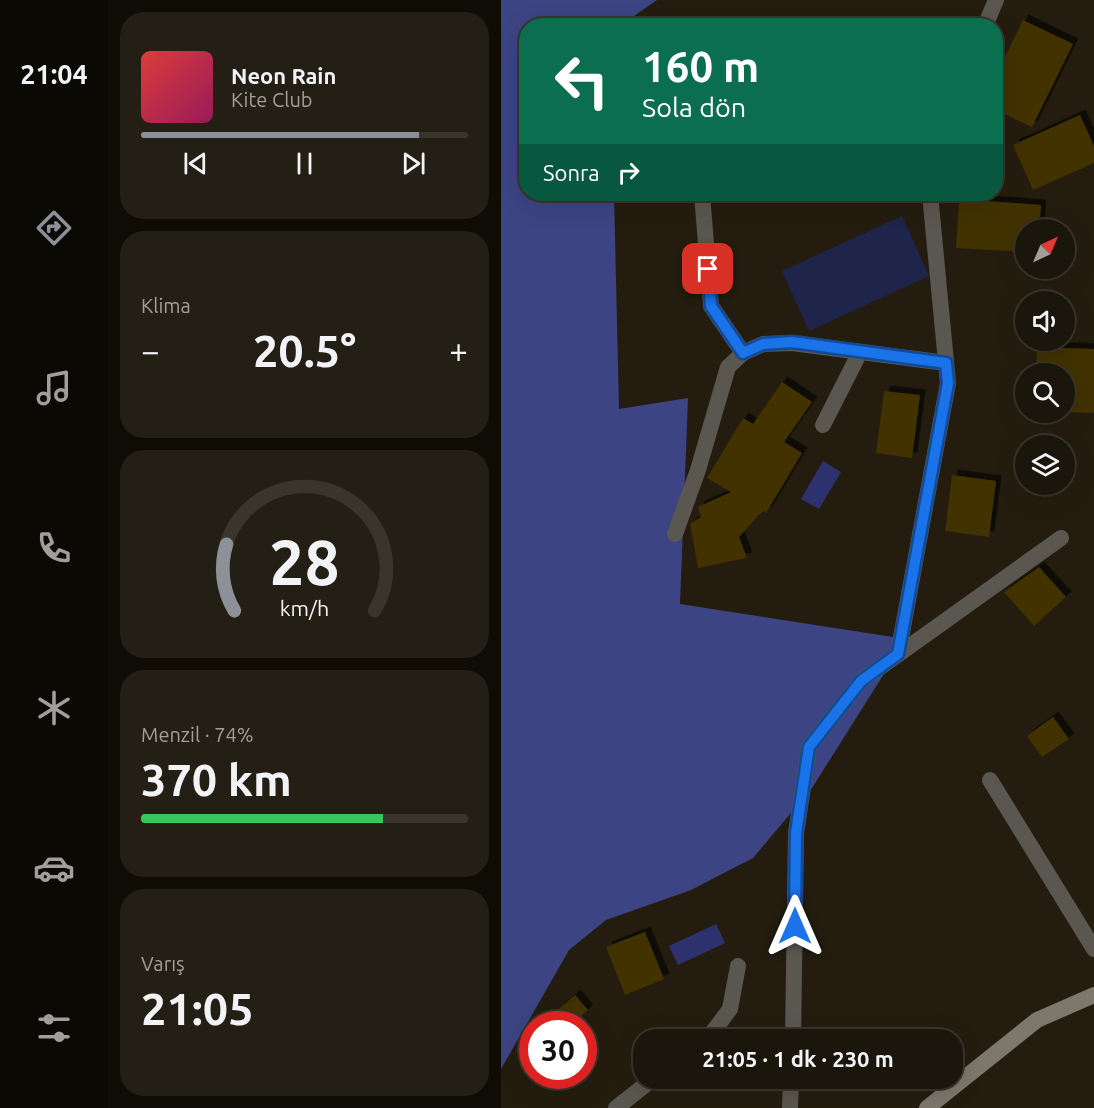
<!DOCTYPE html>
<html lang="tr">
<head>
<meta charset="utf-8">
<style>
  body { margin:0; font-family:Ubuntu,sans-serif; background:#241f14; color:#f1f3f6; height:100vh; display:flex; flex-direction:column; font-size:22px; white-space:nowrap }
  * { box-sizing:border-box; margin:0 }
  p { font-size:20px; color:#a09f9d }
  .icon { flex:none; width:33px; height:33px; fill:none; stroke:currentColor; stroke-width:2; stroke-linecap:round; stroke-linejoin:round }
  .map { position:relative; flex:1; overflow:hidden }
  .side { display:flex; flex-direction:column; gap:12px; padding:12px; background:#0f0c06; width:393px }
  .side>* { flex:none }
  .hud { position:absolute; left:18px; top:18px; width:484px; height:183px; border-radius:24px; box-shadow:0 6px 24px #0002,0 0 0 2px #39352c; background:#0b6e4f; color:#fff; overflow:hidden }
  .needle { width:39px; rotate:44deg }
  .controls { position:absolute; left:514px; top:219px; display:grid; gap:12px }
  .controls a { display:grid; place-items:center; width:60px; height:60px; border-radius:50%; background:#1b160b; box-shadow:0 6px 24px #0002,0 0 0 2px #39352c; font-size:30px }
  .speed { position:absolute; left:18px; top:1011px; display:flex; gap:12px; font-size:30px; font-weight:700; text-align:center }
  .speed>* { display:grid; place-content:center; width:78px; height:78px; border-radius:50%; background:#1b160b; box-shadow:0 6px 24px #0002,0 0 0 2px #39352c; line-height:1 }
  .speed .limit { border:9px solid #d22; background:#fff; color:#111 }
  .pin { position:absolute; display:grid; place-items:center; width:51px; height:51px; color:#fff; margin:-26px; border-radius:12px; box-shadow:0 3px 9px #0006 }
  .me { position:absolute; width:66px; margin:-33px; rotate:0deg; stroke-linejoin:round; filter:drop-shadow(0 0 4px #0008) }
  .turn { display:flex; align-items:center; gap:21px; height:126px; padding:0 24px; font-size:27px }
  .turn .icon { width:78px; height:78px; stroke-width:2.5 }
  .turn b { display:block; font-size:42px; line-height:51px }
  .then { display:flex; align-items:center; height:57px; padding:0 24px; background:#0003; gap:12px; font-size:22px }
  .big { font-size:45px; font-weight:700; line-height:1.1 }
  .side .tile { flex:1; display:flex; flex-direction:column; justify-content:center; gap:9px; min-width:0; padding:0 21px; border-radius:24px; background:#241f14 }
  .side .dial { align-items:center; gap:0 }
  .dial svg { height:156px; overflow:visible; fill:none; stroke:#39352c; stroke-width:7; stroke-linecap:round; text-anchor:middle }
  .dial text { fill:#f1f3f6; stroke:none }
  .song { display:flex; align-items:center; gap:18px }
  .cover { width:72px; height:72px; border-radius:9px; background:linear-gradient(135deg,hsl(0 70% 55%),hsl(330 70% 35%)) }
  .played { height:6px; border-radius:3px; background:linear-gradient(90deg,#8c9099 85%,#39352c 85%) }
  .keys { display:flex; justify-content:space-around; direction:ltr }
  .heat { display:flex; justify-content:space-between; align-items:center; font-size:33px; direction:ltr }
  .charge { height:9px; border-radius:4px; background:linear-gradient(90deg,#34c759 74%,#39352c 0) }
  .trip { position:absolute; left:132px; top:1029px; width:330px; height:60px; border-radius:24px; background:#1b160b; box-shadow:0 6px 24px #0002,0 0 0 2px #39352c; font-weight:700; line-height:60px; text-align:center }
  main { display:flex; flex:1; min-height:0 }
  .tab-bar { display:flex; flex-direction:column; width:108px; justify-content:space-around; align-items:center; background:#0b0904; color:#a09f9d }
  .tab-bar .icon { width:42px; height:42px }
  .tab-bar .active { color:#8c9099 }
  .tab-bar b { font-size:27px; color:#f1f3f6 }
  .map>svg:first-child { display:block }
  .green { fill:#1f244b }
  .forest { fill:#3d4483 }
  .water { fill:#2d326f }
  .building { fill:#423005; filter:url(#shadow) }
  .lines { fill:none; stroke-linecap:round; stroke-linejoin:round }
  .minor { stroke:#5a5750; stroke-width:16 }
  .secondary { stroke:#7d776c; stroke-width:16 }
  .route-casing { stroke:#114b97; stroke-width:15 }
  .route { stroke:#1a73e8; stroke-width:10 }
</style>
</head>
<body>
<main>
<nav class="tab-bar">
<b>21:04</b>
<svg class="icon active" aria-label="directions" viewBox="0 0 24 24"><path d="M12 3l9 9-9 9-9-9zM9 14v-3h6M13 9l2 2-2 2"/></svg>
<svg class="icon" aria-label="music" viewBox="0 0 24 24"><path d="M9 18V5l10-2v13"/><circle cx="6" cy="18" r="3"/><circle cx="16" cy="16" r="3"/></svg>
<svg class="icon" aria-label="phone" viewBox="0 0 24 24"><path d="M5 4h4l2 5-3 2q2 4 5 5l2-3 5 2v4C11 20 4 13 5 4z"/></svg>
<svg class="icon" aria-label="climate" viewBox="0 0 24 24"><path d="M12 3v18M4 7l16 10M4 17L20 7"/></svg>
<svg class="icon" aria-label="car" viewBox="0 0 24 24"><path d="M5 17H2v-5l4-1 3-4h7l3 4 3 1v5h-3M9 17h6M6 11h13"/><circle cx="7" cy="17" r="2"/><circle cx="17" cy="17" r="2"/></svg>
<svg class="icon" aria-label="filters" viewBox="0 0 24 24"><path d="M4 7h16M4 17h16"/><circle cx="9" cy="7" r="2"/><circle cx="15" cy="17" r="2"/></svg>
</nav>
<section class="side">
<div class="tile">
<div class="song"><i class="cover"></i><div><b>Neon Rain</b><p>Kite Club</p></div></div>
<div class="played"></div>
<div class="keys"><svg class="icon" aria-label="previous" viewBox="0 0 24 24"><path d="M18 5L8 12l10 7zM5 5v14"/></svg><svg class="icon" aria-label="pause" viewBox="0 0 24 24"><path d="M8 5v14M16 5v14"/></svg><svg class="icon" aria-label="next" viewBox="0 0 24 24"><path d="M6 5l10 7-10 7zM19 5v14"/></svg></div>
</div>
<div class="tile"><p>Klima</p>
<div class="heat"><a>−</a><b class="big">20.5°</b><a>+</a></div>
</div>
<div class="tile dial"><svg viewBox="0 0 100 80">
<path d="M14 69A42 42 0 1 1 86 69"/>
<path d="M14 69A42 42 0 0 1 10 35" stroke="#8c9099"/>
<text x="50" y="56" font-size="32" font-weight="700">28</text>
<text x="50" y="72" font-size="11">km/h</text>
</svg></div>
<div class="tile"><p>Menzil · 74%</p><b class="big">370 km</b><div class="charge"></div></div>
<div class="tile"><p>Varış</p><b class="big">21:05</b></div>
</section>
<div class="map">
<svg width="593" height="1108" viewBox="0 0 593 1108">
  <defs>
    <filter id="shadow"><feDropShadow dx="5.5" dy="-5.5" stdDeviation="0" flood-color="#0009"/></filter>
  </defs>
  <rect width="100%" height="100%" fill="#241d0f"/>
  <path class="green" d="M401 216 428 276 308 331 281 271Z"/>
  <path class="forest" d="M0 0H156L120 25 26 26V194H113L118 409 187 398 179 604 405 639 311 788 252 858 190 890 105 920 68 950 0 1069Z"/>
  <g class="water">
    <path d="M322 461 340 472 318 509 300 499Z"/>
    <path d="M215 924 224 943 177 965 168 946Z"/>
  </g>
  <g class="building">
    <path d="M522 20 572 44 531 127 495 110V75Z"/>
    <path d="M579 115 593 146V163L532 190 512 145Z"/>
    <path d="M458 199 540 205 538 230H525V252L455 248Z"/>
    <path d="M536 347 593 349V413L564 412V374H535Z"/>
    <path d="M281 382 311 402 283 442 301 453 265 513 262 511 238 537 246 558 197 568 189 524 200 517 197 507 230 492 206 478 242 418 252 424Z"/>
    <path d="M383 391 419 395 411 458 375 453Z"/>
    <path d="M451 475 495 481 488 537 444 531Z"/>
    <path d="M538 567 565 597 533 626 503 592Z"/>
    <path d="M552 717 568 739 541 757 526 736Z"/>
    <path d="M144 932 163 979 124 995 105 947Z"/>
    <path d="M74 995 87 1010 71 1024 58 1009Z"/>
  </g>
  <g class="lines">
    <g class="minor">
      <path d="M484 26 495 0"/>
      <path d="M201 194 210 306 242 353"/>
      <path d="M322 425 359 352"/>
      <path d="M174 534 197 470 227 367 242 353 262 344 291 343 445 363"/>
      <path d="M397 654 447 383 429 194"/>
      <path d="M489 780 593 949"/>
      <path d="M202 1040 211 1033 229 1009 237 966"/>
      <path d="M292 1040 295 833 308 747 360 681 560 538"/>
      <path d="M115 1108 153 1078"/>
      <path d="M289 1108 290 1078"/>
    </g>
    <path class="secondary" d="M426 1108 536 1020 593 995"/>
  </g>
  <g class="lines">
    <g class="route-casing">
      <path id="route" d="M207 269 210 306 242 353 262 344 291 342 445 363 447 383 397 654 360 681 308 747 295 833 294 926"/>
    </g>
    <use href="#route" class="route"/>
  </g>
</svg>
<div class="controls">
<a><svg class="needle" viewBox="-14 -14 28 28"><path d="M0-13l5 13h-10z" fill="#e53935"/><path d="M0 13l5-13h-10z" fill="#a09f9d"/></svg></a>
<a><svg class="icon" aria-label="sound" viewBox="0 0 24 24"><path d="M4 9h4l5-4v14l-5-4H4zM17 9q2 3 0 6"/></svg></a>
<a><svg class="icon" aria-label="search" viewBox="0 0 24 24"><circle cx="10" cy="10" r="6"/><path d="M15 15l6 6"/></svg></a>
<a><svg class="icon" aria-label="layers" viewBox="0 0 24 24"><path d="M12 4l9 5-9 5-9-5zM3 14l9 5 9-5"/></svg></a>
</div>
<div class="speed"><div class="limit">30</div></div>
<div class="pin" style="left:207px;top:269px;background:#d93025"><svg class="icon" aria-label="arrive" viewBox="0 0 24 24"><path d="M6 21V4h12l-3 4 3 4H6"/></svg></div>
<svg class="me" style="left:294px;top:926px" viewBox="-20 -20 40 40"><path d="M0-17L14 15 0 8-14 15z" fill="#1a73e8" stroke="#fff" stroke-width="4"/></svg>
<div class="trip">21:05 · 1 dk · 230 m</div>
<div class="hud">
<div class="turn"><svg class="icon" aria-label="left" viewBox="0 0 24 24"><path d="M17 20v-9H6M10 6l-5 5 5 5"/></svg><div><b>160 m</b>Sola dön</div></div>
<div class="then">Sonra<svg class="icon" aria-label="right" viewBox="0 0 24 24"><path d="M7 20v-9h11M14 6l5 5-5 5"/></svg></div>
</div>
</div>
</main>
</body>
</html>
